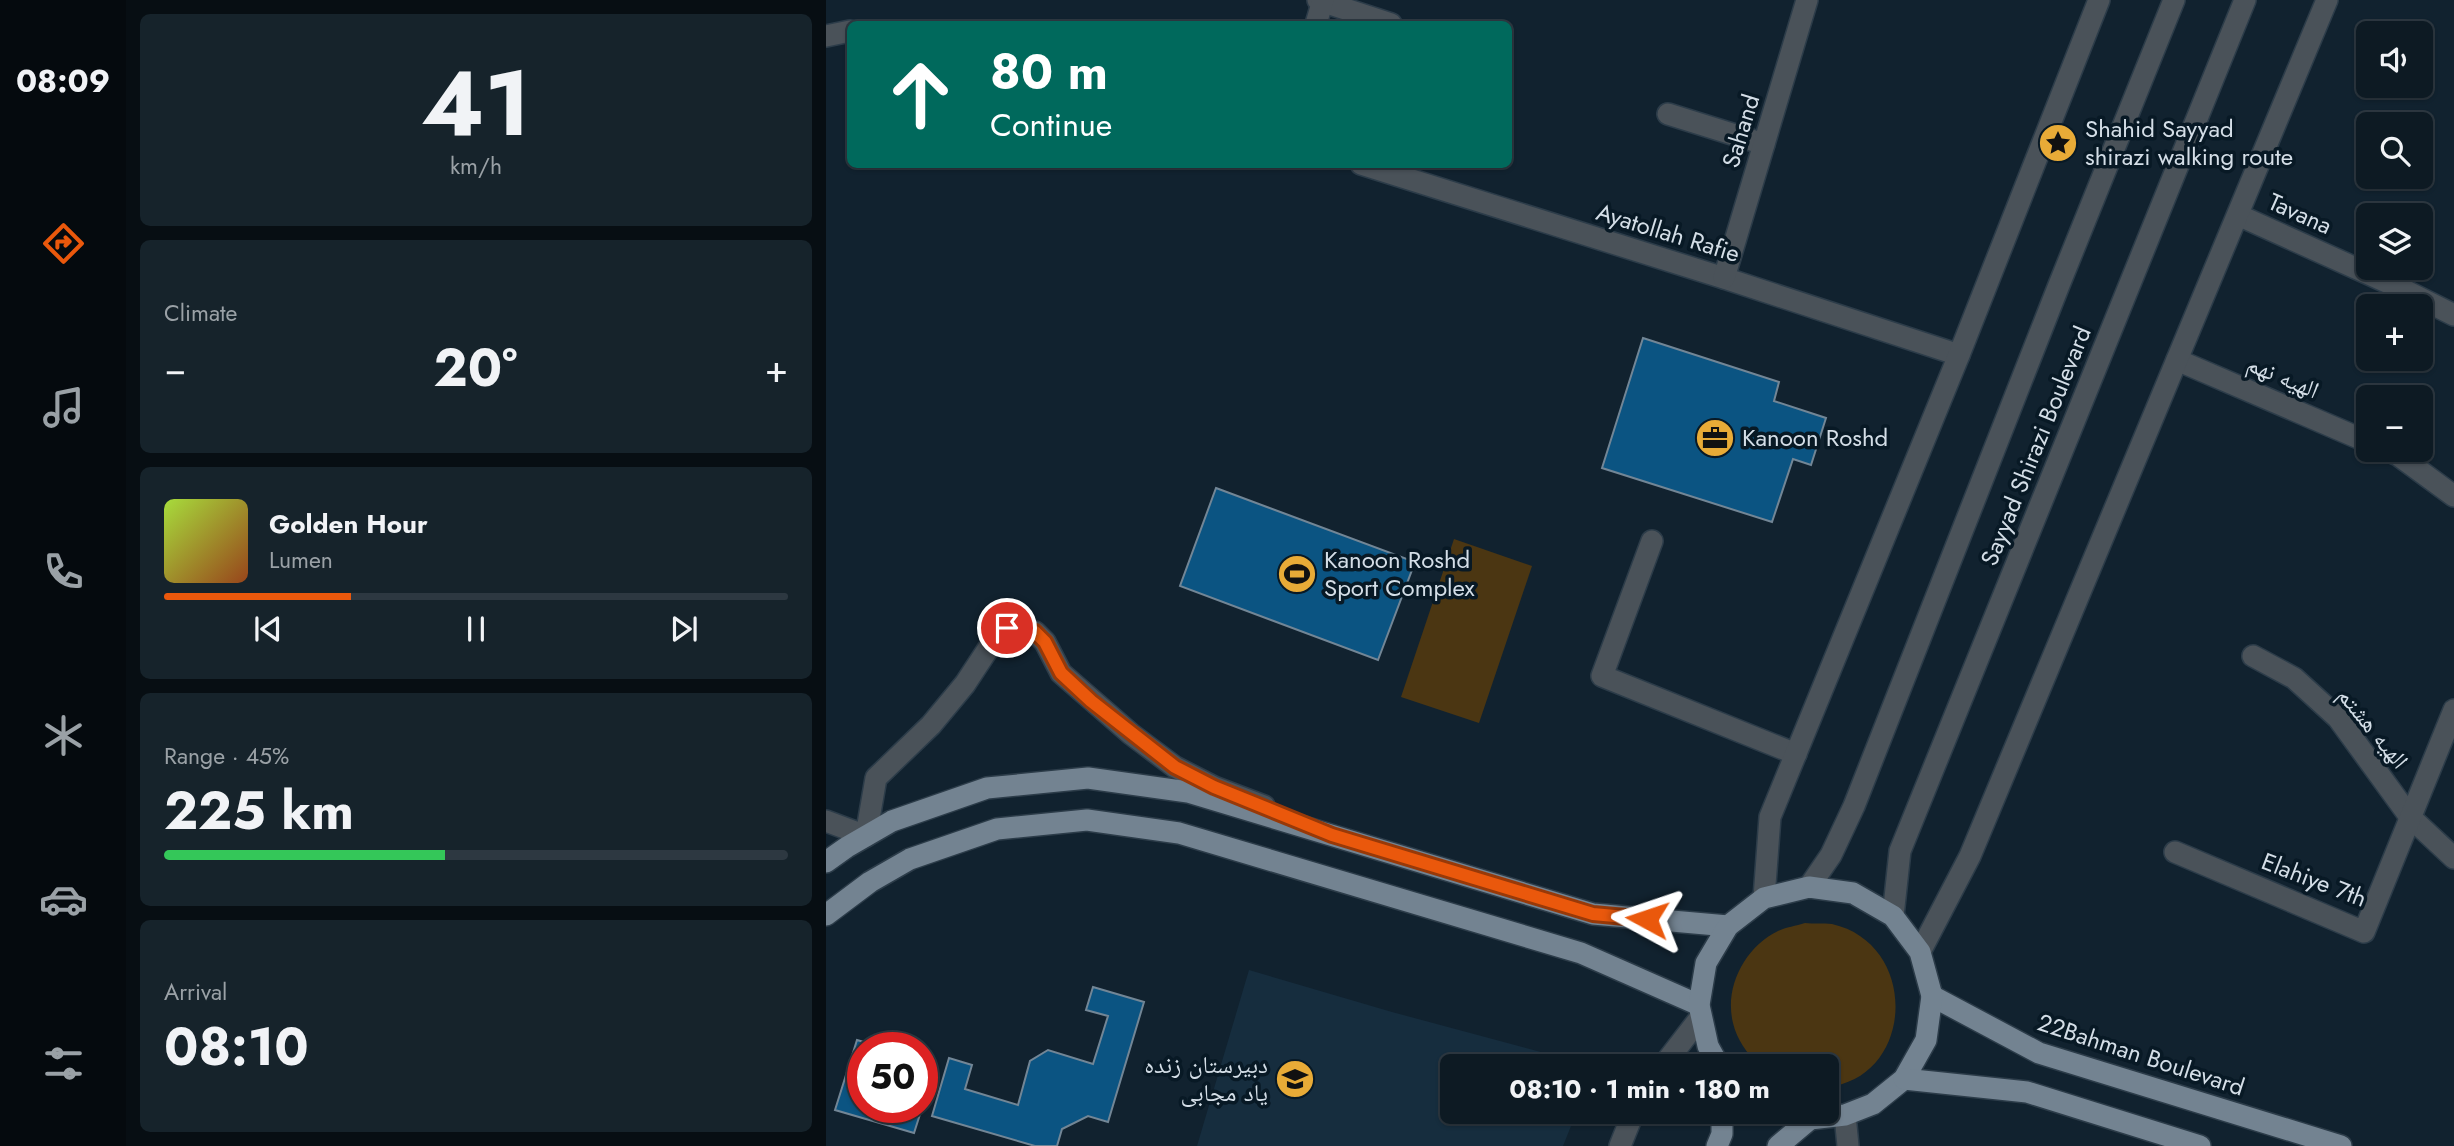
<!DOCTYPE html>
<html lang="en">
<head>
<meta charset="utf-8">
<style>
  body { margin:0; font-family:Jost,"Noto Naskh Arabic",sans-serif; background:#16232b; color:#f1f3f6; height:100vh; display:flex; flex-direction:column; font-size:26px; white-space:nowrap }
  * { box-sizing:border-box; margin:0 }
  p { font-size:23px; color:#9aa1a6 }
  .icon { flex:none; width:38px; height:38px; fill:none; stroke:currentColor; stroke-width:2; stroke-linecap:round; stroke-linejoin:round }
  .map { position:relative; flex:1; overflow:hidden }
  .drawer { display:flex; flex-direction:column; gap:14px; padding:14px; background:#070e13; width:700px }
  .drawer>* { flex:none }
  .hud { position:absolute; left:21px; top:21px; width:665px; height:147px; border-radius:10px; box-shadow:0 2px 5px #0004,0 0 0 2px #2d3841; background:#00695c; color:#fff; overflow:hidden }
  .tools { position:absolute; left:1530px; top:21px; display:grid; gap:14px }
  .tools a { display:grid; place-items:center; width:77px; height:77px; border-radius:10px; background:#0d1a23; box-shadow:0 2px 5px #0004,0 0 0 2px #2d3841; font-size:35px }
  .speed { position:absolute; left:21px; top:1032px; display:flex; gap:14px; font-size:35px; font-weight:700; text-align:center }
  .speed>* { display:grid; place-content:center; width:91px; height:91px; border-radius:50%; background:#0d1a23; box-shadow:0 2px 5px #0004,0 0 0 2px #2d3841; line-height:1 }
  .speed .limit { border:10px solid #d22; background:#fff; color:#111 }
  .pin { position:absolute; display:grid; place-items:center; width:60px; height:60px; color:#fff; margin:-30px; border:4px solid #fff; border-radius:50%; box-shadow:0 2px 7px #0007 }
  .me { position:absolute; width:77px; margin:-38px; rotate:275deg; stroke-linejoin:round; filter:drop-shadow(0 0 5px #0008) }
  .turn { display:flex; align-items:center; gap:24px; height:147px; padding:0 28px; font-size:32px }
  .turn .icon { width:91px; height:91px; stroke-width:2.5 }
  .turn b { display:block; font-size:49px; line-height:60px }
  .big { font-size:52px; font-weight:700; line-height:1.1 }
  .drawer .tile { flex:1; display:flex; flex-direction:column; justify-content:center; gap:10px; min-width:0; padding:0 24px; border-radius:10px; background:#16232b }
  .drawer .dial { align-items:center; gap:0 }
  .dial b { font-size:91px; line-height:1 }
  .song { display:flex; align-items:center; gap:21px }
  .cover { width:84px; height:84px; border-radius:10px; background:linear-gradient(135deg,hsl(80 70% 55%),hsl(20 70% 35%)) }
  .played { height:7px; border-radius:4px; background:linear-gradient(90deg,#ea580c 30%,#2d3841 30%) }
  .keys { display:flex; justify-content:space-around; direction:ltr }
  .heat { display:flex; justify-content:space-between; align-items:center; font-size:38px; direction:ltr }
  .charge { height:10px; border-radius:5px; background:linear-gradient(90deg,#34c759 45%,#2d3841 0) }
  .trip { position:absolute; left:614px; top:1054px; width:399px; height:70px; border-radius:10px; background:#0d1a23; box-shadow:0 2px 5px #0004,0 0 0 2px #2d3841; font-weight:700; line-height:70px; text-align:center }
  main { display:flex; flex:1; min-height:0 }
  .tabs { display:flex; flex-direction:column; width:126px; justify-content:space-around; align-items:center; background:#050a0e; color:#9aa1a6 }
  .tabs .icon { width:49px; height:49px }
  .tabs .active { color:#ea580c }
  .tabs b { font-size:32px; color:#f1f3f6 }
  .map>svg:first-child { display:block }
  .built { fill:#162d3e }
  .green { fill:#4b3612 }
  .building { fill:#0b5482; stroke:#728696; stroke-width:2 }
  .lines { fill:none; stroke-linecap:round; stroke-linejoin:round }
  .minor-casing { stroke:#2c3c49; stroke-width:24 }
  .major-casing { stroke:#2c3c49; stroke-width:24 }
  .minor { stroke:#4a5259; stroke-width:21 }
  .major { stroke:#738391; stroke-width:21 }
  .route-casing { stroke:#983908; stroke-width:18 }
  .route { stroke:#ea580c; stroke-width:12 }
  .labels { text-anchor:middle; stroke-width:7; stroke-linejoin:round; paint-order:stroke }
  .poi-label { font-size:24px; fill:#d4dee7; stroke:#081925; text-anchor:start }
  .street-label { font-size:24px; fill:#d4dee7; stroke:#081925 }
</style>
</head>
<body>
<main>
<nav class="tabs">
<b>08:09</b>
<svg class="icon active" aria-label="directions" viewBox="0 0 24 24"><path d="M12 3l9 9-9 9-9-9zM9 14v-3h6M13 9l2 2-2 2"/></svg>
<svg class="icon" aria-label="music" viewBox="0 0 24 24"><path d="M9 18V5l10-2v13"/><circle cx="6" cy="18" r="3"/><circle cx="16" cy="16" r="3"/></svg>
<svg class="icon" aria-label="phone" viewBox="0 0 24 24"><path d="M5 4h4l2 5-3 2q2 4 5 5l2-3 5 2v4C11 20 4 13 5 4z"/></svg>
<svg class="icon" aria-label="climate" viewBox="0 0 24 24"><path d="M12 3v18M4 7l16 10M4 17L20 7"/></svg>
<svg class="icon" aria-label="car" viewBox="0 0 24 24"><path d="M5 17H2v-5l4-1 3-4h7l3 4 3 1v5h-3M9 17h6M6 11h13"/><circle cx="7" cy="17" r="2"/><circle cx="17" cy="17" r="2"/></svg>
<svg class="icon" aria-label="filters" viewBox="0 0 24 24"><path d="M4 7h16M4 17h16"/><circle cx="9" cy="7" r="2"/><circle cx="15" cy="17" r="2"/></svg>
</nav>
<section class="drawer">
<div class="tile dial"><b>41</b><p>km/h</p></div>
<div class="tile"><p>Climate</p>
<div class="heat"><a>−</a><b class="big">20°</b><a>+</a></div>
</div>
<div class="tile">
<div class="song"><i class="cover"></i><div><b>Golden Hour</b><p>Lumen</p></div></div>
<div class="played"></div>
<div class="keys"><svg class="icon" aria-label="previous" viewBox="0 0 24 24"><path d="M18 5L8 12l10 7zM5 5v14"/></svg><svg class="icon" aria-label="pause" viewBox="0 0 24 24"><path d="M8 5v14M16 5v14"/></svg><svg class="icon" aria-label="next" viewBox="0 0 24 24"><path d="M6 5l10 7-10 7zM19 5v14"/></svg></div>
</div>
<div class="tile"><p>Range · 45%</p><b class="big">225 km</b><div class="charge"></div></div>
<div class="tile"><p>Arrival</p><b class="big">08:10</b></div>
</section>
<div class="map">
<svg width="1628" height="1146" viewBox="0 0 1628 1146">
  <rect width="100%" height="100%" fill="#11222f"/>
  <path class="built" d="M423 970 566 1012 767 1066H626V1111H751L737 1146H371Z"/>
  <g class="green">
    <path d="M628 539 706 566 653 723 575 697Z"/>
    <path d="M979 923C987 924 998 923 1006 924 1094 944 1089 1078 1001 1087V1066H932C921 1052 911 1040 907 1023 898 987 919 947 952 931 960 927 970 926 979 923Z"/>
  </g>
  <g class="building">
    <path d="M817 338 953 382 948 401 1000 418 985 465 967 459 946 522 776 468Z"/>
    <path d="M390 488 589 562 552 660 354 586Z"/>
    <path d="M267 987 318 1002 282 1122 262 1116 236 1129 231 1146H209L106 1116 123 1058 146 1065 139 1089 192 1105 204 1061 222 1050 267 1064 282 1016 260 1010Z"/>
    <path d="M31 1040 59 1048H37V1108H96L88 1133 9 1110Z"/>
    <path d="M96 1059 109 1063 96 1106Z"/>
  </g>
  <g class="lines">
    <g class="minor-casing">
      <g id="minor">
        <path d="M492 0 565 24"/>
        <path d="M490 24 497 0"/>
        <path d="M0 36 24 31"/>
        <path d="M842 114 938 144"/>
        <path d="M535 164 898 278 1133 355"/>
        <path d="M1412 215 1576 289 1628 315"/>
        <path d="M898 278 981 0"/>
        <path d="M1351 360 1542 442"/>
        <path d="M1561 450 1572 455 1628 496"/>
        <path d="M826 541 776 676 970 754"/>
        <path d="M1427 656 1468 678 1512 718 1584 817 1628 858"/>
        <path d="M0 821 40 836 50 778 105 725 139 684 162 649 181 628 209 632 219 642 235 673 305 734 349 767 388 787 438 806"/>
        <path d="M1349 852 1538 932 1628 710"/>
        <path d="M983 887 1005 855 1028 806 1233 285 1348 0"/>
        <path d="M938 898 944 817 1133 355 1273 0"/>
        <path d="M1067 916 1074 851 1419 0"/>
        <path d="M1094 952 1144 856 1501 0"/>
        <path d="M837 1066 874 1018"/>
        <path d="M1019 1115 1022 1146"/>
        <path d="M794 1146 808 1111"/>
      </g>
    </g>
    <g class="major-casing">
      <g id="major">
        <path d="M0 862 21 847 66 821 161 788 262 778 362 792 767 914 902 926"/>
        <path d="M0 915 44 882 84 859 171 829 261 820 353 833 755 953 873 1005"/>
        <path d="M1106 996 1213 1053 1515 1146"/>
        <path d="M893 1066 882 1046 873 1005 880 963 902 926 938 898 983 887 1027 893 1067 916 1094 952 1106 996 1100 1040 1078 1079 1047 1104 1019 1115 984 1119 949 1111"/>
        <path d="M1078 1079 1201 1092 1374 1146"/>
        <path d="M891 1146 896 1134V1111"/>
        <path d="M952 1146 984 1119"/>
      </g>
    </g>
    <use href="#minor" class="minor"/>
    <use href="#major" class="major"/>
  </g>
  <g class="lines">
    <g class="route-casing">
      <path id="route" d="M181 628 209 632 219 642 235 673 265 701 349 767 388 787 506 835 767 914 821 919"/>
    </g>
    <use href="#route" class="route"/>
  </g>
  <defs>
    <g id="sight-disc" transform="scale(2.0125)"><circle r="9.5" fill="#e8ab37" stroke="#081925"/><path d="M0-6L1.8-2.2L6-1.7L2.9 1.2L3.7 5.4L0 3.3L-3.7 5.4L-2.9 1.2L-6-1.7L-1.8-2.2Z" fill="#111"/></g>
    <g id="office-disc" transform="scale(2.0125)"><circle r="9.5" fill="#e8ab37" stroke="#081925"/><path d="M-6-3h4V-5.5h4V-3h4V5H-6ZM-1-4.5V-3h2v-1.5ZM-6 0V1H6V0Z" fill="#111"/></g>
    <g id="stadium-disc" transform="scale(2.0125)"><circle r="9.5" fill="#e8ab37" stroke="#081925"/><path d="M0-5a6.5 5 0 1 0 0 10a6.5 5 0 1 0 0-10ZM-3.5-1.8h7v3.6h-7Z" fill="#111"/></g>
    <g id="school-disc" transform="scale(2.0125)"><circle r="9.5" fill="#e8ab37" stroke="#081925"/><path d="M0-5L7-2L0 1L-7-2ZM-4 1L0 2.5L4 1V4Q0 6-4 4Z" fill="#111"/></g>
  </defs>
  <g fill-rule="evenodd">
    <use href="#sight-disc" x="1232" y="143"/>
    <use href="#office-disc" x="889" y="438"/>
    <use href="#stadium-disc" x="471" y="574"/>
    <use href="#school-disc" x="469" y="1079"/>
  </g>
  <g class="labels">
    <g class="poi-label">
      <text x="1259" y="137">Shahid Sayyad<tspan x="1259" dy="28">shirazi walking route</tspan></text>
      <text x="916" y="446">Kanoon Roshd</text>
      <text x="498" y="568">Kanoon Roshd<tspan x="498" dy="28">Sport Complex</tspan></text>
      <text x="442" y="1073" text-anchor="end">دبیرستان زنده<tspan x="442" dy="28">یاد مجابی</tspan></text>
    </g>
    <g class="street-label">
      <text transform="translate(915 131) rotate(-73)" y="8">Sahand</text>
      <text transform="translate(1474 214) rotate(24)" y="8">Tavana</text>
      <text transform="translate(842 233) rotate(17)" y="8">Ayatollah Rafie</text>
      <text transform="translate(1457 377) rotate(23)" y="8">الهیه نهم</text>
      <text transform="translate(1210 446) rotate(-68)" y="8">Sayyad Shirazi Boulevard</text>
      <text transform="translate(1547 728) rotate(51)" y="8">الهیه هشتم</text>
      <text transform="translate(1488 880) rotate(21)" y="8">Elahiye 7th</text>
      <text transform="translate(1315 1055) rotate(18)" y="8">22Bahman Boulevard</text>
    </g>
  </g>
</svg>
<div class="tools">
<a><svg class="icon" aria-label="sound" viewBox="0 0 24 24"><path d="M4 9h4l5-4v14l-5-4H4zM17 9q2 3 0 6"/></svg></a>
<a><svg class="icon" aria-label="search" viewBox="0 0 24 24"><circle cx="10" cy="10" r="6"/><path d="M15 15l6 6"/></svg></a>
<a><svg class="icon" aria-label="layers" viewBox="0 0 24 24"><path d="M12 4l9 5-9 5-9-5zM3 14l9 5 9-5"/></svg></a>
<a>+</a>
<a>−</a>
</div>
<div class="speed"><div class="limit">50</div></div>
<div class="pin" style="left:181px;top:628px;background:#d93025"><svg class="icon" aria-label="arrive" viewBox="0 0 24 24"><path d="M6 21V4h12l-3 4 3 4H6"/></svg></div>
<svg class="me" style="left:821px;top:919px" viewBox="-20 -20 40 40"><path d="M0-17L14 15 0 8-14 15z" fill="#ea580c" stroke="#fff" stroke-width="4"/></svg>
<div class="trip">08:10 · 1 min · 180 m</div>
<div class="hud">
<div class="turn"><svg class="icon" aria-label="ahead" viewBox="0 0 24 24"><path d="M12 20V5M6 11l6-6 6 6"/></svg><div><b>80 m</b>Continue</div></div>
</div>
</div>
</main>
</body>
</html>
